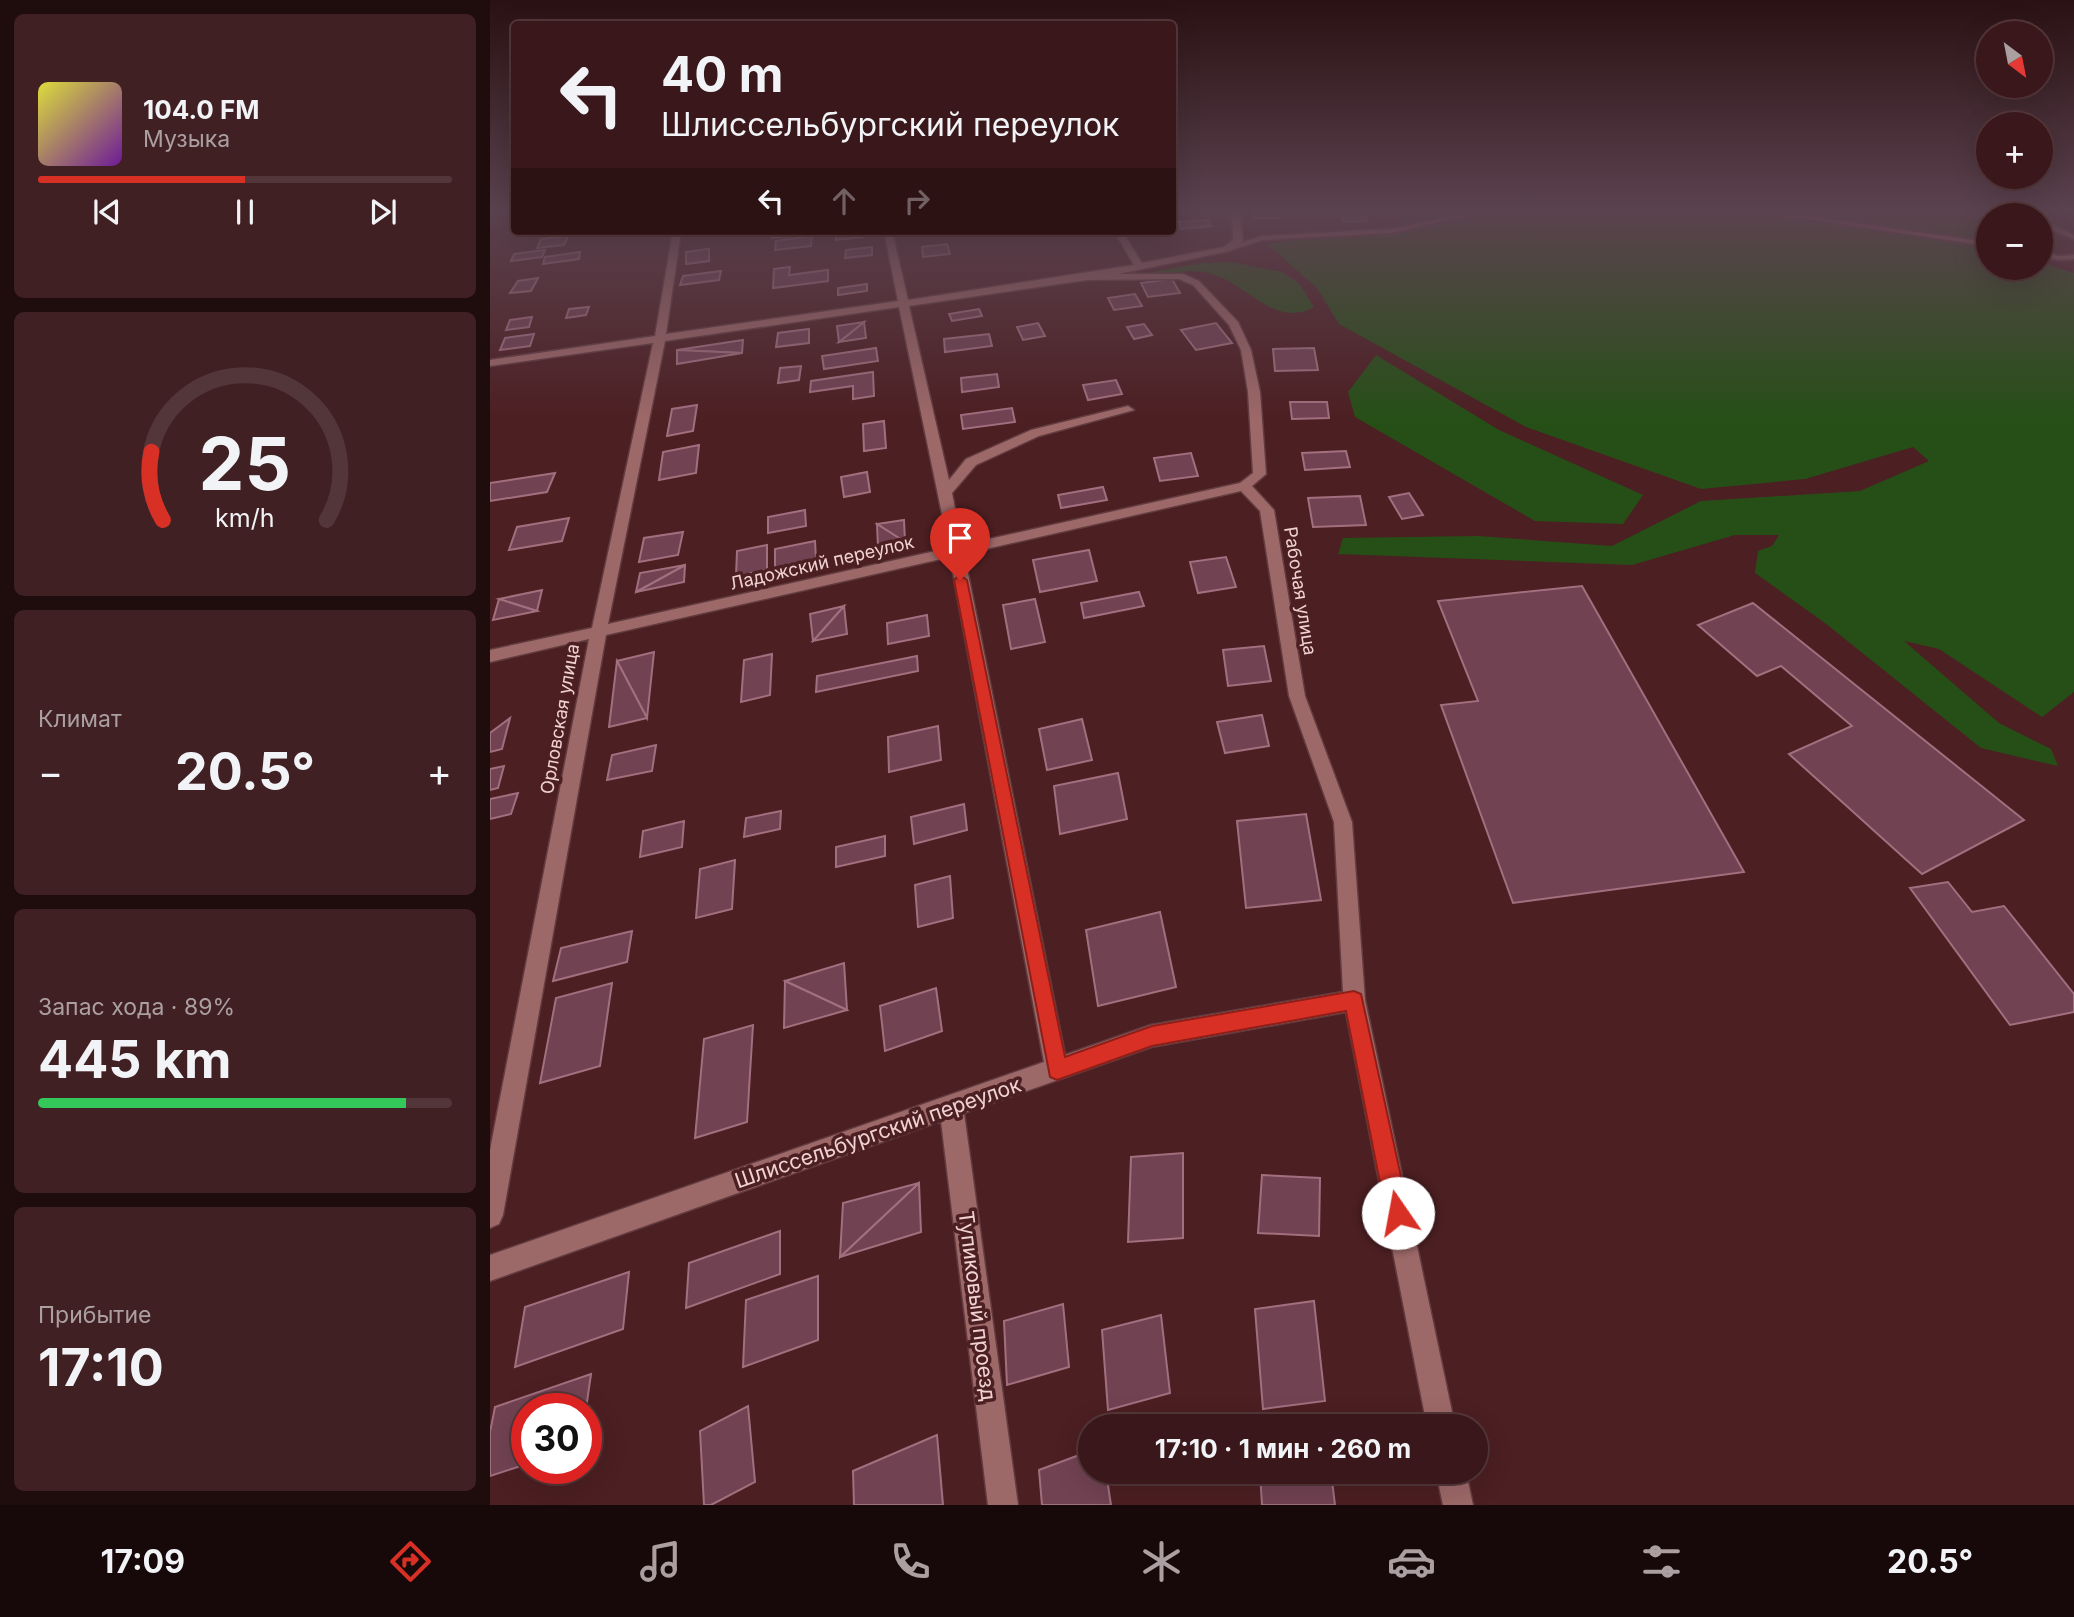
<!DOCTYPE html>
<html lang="ru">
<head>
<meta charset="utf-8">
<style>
  body { margin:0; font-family:Inter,sans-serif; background:#402023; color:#f1f3f6; height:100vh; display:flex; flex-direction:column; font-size:26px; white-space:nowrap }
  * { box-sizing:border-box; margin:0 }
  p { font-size:23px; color:#ab9fa2 }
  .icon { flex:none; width:38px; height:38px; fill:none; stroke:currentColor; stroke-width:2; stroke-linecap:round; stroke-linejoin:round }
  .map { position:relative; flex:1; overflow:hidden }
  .side { display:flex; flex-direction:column; gap:14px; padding:14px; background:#1f0d0e; width:490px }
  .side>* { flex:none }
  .banner { position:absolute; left:21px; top:21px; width:665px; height:214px; border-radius:7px; box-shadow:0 7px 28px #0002,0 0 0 2px #533639; background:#39171a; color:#f1f3f6; overflow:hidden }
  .needle { width:46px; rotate:148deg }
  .controls { position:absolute; left:1486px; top:21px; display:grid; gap:14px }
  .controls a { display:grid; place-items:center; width:77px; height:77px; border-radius:50%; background:#39171a; box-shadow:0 7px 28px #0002,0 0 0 2px #533639; font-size:35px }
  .speed { position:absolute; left:21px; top:1393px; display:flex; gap:14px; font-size:35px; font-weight:700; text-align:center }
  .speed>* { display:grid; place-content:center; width:91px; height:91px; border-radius:50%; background:#39171a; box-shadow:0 7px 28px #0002,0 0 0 2px #533639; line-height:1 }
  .speed .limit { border:10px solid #d22; background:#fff; color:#111 }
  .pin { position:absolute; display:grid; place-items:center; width:60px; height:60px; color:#fff; margin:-72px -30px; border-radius:50% 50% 50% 0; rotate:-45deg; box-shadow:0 0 7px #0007 }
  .pin .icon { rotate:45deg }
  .me { position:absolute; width:77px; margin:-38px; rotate:348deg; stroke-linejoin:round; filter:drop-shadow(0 0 5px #0008) }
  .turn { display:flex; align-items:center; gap:24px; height:147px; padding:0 35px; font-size:32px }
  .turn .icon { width:91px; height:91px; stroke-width:2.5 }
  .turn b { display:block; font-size:49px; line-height:60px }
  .lanes { display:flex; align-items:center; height:66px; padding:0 35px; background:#0003; justify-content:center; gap:35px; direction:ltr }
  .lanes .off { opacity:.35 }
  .big { font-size:52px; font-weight:700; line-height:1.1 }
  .side .tile { flex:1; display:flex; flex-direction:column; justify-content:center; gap:10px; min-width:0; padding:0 24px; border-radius:10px; background:#402023 }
  .side .dial { align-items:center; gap:0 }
  .dial svg { height:182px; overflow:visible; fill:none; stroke:#533639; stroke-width:7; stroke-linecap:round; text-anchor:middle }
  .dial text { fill:#f1f3f6; stroke:none }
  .song { display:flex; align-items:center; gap:21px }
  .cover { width:84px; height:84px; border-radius:10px; background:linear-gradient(135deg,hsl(60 70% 55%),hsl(280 70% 35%)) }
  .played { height:7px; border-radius:4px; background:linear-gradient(90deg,#d93025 50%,#533639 50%) }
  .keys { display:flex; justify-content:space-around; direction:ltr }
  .heat { display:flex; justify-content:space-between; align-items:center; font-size:38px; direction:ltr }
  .charge { height:10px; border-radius:5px; background:linear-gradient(90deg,#34c759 89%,#533639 0) }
  .trip { position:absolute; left:588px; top:1414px; width:410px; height:70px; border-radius:35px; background:#39171a; box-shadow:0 7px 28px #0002,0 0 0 2px #533639; font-weight:700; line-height:70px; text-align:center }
  .dock { display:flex; height:112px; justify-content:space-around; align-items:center; background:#17090a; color:#ab9fa2 }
  .dock .icon { width:49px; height:49px }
  .dock .selected { color:#d93025 }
  .dock b { font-size:32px; color:#f1f3f6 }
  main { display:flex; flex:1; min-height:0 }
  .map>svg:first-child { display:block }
  .green { fill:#264f17 }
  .building { fill:#714252; stroke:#a26f7f; stroke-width:2 }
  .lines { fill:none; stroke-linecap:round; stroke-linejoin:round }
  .service-casing { stroke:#623b3f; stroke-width:4 }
  .minor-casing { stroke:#623b3f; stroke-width:3 }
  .service { fill:#9d6868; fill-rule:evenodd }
  .minor { fill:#9d6868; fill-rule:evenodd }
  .route { fill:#d93025; stroke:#8d1f18; stroke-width:2 }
  .labels { text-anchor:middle; stroke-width:7; stroke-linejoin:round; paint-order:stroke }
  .street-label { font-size:18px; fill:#f1d2d2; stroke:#4c1f22 }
  .near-street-label { font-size:21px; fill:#f1d2d2; stroke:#4c1f22 }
</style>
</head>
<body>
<main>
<section class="side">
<div class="tile">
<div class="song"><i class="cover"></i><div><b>104.0 FM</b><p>Музыка</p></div></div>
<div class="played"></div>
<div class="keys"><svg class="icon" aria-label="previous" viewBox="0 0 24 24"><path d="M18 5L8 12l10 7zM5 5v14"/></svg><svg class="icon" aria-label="pause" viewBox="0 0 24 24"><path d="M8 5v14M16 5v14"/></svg><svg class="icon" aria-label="next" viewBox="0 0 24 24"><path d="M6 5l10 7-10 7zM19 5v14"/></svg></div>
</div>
<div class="tile dial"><svg viewBox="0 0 100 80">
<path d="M14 69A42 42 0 1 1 86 69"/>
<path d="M14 69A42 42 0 0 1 9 39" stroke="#d93025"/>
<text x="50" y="56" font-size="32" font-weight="700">25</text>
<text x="50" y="72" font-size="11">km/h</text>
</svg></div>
<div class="tile"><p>Климат</p>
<div class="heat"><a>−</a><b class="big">20.5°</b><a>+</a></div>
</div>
<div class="tile"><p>Запас хода · 89%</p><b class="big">445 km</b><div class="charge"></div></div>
<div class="tile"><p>Прибытие</p><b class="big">17:10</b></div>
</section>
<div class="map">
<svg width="1584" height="1505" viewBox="0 0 1584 1505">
  <rect width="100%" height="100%" fill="#4c1f22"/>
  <g class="green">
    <path d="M917 211H1495L1509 215H1498V268H1550L1551 263 1584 273V692L1552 717 1449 649 1414 641 1509 723 1561 749 1568 766 1491 748 1335 623 1265 573 1268 551 1282 546 1289 535H1245L1142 565 848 554 853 538 988 536 1122 546 1211 501 1370 491 1439 461 1423 447 1315 479 1211 489 1036 427 849 324 827 288 777 244 908 226Z"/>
    <path d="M741 262 792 272 809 283 824 307C785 329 756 283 722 274 699 267 675 276 652 274L711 263Z"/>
    <path d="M886 355 1009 430 1153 495 1133 524 1045 521 865 417 858 392Z"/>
  </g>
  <g class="building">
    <path d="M764 211H789L790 218H765Z"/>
    <path d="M849 211H874L878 221 854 222Z"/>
    <path d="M718 220 721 226 691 229 689 222Z"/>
    <path d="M306 231 305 236 282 238 283 232Z"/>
    <path d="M346 231H383L372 232 373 237 346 240Z"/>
    <path d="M78 236 74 245 47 248 51 239Z"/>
    <path d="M322 236 321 246 285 250 286 241Z"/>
    <path d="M457 244 460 254 433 257 432 247Z"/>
    <path d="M382 247V255L355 258 356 250Z"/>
    <path d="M219 249V261L196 264V252Z"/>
    <path d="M55 250 52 257 21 261 24 254Z"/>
    <path d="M90 252 89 259 53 264 55 257Z"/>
    <path d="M300 267 299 275 338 270V281L283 288 284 269Z"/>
    <path d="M231 271 229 280 190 285 193 276Z"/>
    <path d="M48 278 41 291 20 293 28 281Z"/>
    <path d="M682 279 690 293 658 297 651 283Z"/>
    <path d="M377 284V291L348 295V288Z"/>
    <path d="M645 294 652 306 624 310 618 298Z"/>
    <path d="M99 307 96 315 76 318 79 309Z"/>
    <path d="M489 309 492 316 462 321 459 314Z"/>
    <path d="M42 317 39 327 16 330 20 320Z"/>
    <path d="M374 322 376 338 349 342Z"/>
    <path d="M374 322 349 342 347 326Z"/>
    <path d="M548 323 555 336 533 340 527 327Z"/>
    <path d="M726 323 742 343 706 350 691 330Z"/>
    <path d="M654 324 662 335 644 339 637 327Z"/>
    <path d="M319 329V343L286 347 288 333Z"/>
    <path d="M44 334 40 346 10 350 15 338Z"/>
    <path d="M499 334 502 346 455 352 454 339Z"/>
    <path d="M253 340 252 353 187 350Z"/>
    <path d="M386 348 388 361 334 369 332 356Z"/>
    <path d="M824 348 828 370 785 371 783 349Z"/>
    <path d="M187 350 252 353 187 364Z"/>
    <path d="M311 366 309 380 288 383 290 368Z"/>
    <path d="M383 372 384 396 363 399V386L320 392 321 381Z"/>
    <path d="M507 374 509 387 472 392 471 378Z"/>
    <path d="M626 380 632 394 598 400 593 385Z"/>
    <path d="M800 402H837L839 418 802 419Z"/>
    <path d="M207 405 203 431 177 436 182 409Z"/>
    <path d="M522 408 525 422 473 429 471 415Z"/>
    <path d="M394 421 396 448 374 451 373 424Z"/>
    <path d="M209 445 206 473 169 480 173 452Z"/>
    <path d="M856 451 860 467 815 470 812 453Z"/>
    <path d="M701 453 708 476 670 481 664 458Z"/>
    <path d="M377 472 380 492 354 497 351 477Z"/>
    <path d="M65 473 57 492 0 501V483Z"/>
    <path d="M613 487 617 500 571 508 568 495Z"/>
    <path d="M919 493 933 515 912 519 899 497Z"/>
    <path d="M870 496 876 525 823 527 818 498Z"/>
    <path d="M315 510 316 526 278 533V517Z"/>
    <path d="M79 518 72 541 19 550 27 527Z"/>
    <path d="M414 520 415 542 387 524Z"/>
    <path d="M387 524 415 542 388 547Z"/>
    <path d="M193 532 188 555 149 562 154 538Z"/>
    <path d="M325 541 326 560 285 569V549Z"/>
    <path d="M277 545V570L246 576 247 551Z"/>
    <path d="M599 550 607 581 550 592 543 560Z"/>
    <path d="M736 557 746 587 708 593 700 562Z"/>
    <path d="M195 565 194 582 146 592Z"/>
    <path d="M195 565 146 592 150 573Z"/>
    <path d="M1092 586 1254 872 1023 903 951 705 988 701 948 601Z"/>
    <path d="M52 590 47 611 9 599Z"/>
    <path d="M649 592 654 606 594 618 591 603Z"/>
    <path d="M9 599 47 611 3 620Z"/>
    <path d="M545 599 555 642 521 649 513 605Z"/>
    <path d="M1263 603 1534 820 1432 874 1299 754 1362 726 1291 666 1267 676 1208 625Z"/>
    <path d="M354 606 357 634 323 641Z"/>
    <path d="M354 606 323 641 320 614Z"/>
    <path d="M437 615 439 636 398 644 397 623Z"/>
    <path d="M774 646 781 681 738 686 733 650Z"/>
    <path d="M164 652 157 718 127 661Z"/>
    <path d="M282 654 280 695 251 702 254 660Z"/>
    <path d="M427 656 428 671 326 692 327 676Z"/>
    <path d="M127 661 157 718 119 727Z"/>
    <path d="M772 715 779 746 735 753 727 722Z"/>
    <path d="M20 718 12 749 0 752V733Z"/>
    <path d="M592 719 602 760 557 770 549 729Z"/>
    <path d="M448 726 451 760 399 772 398 737Z"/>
    <path d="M166 745 162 771 117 780 122 755Z"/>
    <path d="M14 766 8 788 0 790V769Z"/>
    <path d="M628 773 637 819 570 834 564 786Z"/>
    <path d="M28 793 21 814 0 819V799Z"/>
    <path d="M474 804 477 830 424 844 421 817Z"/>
    <path d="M291 811 290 829 254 837 256 818Z"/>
    <path d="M816 814 831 900 756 908 747 821Z"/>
    <path d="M194 821 192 847 150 857 153 831Z"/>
    <path d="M395 836V856L346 867V847Z"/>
    <path d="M245 860 242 909 206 918 210 869Z"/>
    <path d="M460 876 463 918 428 927 425 885Z"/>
    <path d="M1458 882 1482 912 1514 906 1584 994V1012L1520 1025 1420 888Z"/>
    <path d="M670 912 686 987 608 1006 596 930Z"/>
    <path d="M142 931 137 962 63 981 71 948Z"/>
    <path d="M354 963 357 1010 295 981Z"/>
    <path d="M295 981 357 1010 294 1028Z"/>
    <path d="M122 983 110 1066 50 1083 66 998Z"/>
    <path d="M446 988 452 1031 395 1051 390 1006Z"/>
    <path d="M263 1025 257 1122 205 1138 214 1039Z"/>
    <path d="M693 1153V1238L638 1242 641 1157Z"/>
    <path d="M772 1175 830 1178 829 1236 768 1233Z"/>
    <path d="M429 1183 431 1232 350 1257Z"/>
    <path d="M429 1183 350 1257 353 1203Z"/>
    <path d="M290 1231V1274L196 1308 199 1263Z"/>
    <path d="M139 1272 133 1329 25 1367 35 1307Z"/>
    <path d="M328 1276V1340L253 1367 256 1300Z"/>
    <path d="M824 1301 835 1401 773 1409 765 1309Z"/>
    <path d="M573 1304 579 1367 517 1385 514 1321Z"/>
    <path d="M671 1315 680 1393 618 1410 612 1330Z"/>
    <path d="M101 1374 96 1409H37V1464L0 1476V1432L5 1407Z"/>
    <path d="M258 1406 265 1482 221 1505H214L210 1431Z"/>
    <path d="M447 1435 453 1505H364L363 1471Z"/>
    <path d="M600 1451V1472H616L621 1505H552L549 1470Z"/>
    <path d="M770 1472H841L845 1505H772Z"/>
  </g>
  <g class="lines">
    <g class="service-casing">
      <g id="service">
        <path d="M987 211H997L902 233 773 240 737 251 734 249 772 236 902 229Z"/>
        <path d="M1265 211H1279L1498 242V246Z"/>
        <path d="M1519 211H1527L1536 215H1528Z"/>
        <path d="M1550 220 1584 235V239L1550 225Z"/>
        <path d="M1550 252 1569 256 1584 255V259L1569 260 1550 256Z"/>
      </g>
    </g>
    <g class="minor-casing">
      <g id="minor">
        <path d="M742 211H750L753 241 740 251 628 274H693L709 281 748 322 761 350 770 392 776 474 762 486 784 510 815 696 862 822 875 1000 965 1426H937L856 1012 661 1047 474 1113 528 1505H498L451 1121 0 1281V1255L554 1062 460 557 116 635 13 1215 9 1224 0 1228V1150L99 639 0 662V650L102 628 163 343 0 366V360L165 336 183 231H191L176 334 408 301 394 231H402L418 300 644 265 624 231H632L652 263 734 247 743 240ZM689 279 703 285 739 325 751 350 758 392 763 473 750 483 472 545 462 493 486 465 549 436 644 410 638 406 541 430 476 459 459 480 419 306 597 280ZM409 307 459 548 118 624 175 341ZM751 491 770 511 799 696 844 822 853 992 661 1025 575 1055 474 554Z"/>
        <path d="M946 1472H976L983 1505H953Z"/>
      </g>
    </g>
    <use href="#service" class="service"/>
    <use href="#minor" class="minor"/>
  </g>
  <linearGradient id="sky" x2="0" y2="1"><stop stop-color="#2a1113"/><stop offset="0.5" stop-color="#5b424f"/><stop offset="1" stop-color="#5b424f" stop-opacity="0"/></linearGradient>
  <rect width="1584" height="421" fill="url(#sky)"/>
  <path class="route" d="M470 575 477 580 575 1057 662 1026 864 991 871 994 919 1213 916 1221 908 1225 899 1221 896 1213 856 1011 662 1046 567 1080 560 1077 464 580Z"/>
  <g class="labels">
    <g class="street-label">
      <text transform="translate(332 563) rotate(-13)" y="6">Ладожский переулок</text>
      <text transform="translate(810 591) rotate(81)" y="6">Рабочая улица</text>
      <text transform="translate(70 719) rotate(-80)" y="6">Орловская улица</text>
    </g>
    <g class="near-street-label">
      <text transform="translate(388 1133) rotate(-19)" y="7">Шлиссельбургский переулок</text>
      <text transform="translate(487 1306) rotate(83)" y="7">Тупиковый проезд</text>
    </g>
  </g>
</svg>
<div class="controls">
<a><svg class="needle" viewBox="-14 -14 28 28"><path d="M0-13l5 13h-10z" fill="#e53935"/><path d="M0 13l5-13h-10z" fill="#ab9fa2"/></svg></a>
<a>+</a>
<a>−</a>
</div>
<div class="speed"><div class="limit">30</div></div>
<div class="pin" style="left:470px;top:580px;background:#d93025"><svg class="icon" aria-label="arrive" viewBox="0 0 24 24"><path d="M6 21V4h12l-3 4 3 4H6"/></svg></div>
<svg class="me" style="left:908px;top:1213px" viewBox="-20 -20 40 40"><circle r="19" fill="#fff"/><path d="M0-13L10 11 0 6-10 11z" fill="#d93025"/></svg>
<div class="trip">17:10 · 1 мин · 260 m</div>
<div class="banner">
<div class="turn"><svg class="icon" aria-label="left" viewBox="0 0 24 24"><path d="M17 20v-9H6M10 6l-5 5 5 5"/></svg><div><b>40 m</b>Шлиссельбургский переулок</div></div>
<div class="lanes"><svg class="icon" aria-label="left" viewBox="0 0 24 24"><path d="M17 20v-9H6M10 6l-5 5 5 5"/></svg><svg class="icon off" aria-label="ahead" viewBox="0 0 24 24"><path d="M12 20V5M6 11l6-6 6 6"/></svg><svg class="icon off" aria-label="right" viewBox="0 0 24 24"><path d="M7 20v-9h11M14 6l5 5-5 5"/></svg></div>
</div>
</div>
</main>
<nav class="dock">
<b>17:09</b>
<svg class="icon selected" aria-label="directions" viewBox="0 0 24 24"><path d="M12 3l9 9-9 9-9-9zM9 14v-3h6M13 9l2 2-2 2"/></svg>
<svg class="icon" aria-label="music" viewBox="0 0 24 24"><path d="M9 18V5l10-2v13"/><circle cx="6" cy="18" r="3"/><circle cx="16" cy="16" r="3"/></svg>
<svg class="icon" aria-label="phone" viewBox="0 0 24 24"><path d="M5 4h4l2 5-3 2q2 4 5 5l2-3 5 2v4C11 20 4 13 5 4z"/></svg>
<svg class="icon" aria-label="climate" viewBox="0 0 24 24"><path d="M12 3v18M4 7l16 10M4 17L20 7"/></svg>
<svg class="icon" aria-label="car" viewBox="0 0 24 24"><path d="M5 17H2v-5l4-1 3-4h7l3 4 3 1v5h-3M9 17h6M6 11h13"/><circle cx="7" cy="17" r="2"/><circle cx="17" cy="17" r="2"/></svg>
<svg class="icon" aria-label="filters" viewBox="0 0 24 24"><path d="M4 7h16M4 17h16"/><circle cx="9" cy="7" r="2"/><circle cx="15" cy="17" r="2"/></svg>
<b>20.5°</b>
</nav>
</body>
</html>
